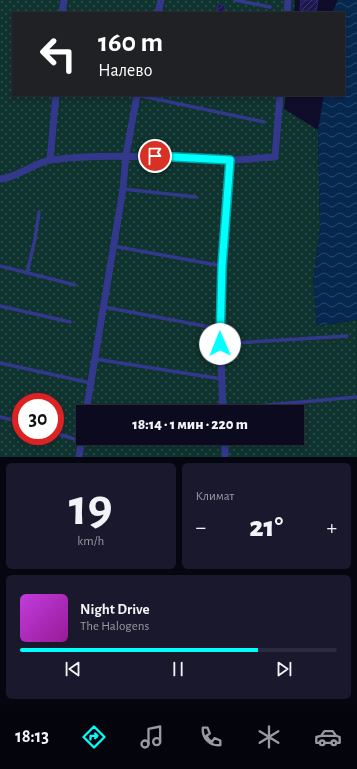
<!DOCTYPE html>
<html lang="ru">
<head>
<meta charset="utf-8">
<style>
  body { margin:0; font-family:"Alegreya Sans",sans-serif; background:#19182c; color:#f1f3f6; height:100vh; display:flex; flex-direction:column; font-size:15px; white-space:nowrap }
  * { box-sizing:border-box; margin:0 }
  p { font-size:13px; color:#9a9aa4 }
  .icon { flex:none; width:22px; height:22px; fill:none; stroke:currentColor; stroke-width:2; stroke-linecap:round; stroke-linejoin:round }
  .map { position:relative; height:457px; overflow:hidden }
  .drawer { display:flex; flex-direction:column; gap:6px; padding:6px; background:#060611; flex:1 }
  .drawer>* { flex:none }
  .top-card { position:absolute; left:12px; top:12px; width:333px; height:84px; border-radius:0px; box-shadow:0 2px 6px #0003,0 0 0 1px #2b2b3d; background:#202124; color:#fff; overflow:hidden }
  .speed { position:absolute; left:12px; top:393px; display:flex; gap:8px; font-size:20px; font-weight:700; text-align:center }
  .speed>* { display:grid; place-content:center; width:52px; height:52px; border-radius:50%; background:#0b0a1f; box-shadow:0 2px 6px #0003,0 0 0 1px #2b2b3d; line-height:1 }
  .speed .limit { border:6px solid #d22; background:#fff; color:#111 }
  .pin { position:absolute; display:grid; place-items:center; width:34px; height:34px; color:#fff; margin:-17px; border:2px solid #fff; border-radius:50%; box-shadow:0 1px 4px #0007 }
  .me { position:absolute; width:44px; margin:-22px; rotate:359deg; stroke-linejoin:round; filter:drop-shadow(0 0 3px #0008) }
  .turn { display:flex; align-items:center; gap:14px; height:84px; padding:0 20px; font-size:18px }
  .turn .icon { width:52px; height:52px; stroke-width:2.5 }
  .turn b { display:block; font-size:28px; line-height:34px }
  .big { font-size:30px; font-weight:800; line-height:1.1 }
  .drawer .card { flex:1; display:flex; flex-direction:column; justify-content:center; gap:6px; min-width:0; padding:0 14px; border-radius:6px; background:#19182c }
  .drawer .dial { align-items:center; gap:0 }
  .dial b { font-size:52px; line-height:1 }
  .song { display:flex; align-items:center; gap:12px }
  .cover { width:48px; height:48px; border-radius:6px; background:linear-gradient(135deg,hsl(290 70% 55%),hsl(300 70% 35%)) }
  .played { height:4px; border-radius:2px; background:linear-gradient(90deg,#0ff 75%,#2b2b3d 75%) }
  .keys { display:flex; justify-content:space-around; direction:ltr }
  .heat { display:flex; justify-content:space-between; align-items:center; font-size:22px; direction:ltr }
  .drawer .tiles { flex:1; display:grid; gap:6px; grid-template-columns:1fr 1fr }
  .card:last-child { grid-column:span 2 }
  .trip { position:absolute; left:76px; top:405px; width:228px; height:40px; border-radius:0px; background:#0b0a1f; box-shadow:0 2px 6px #0003,0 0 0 1px #2b2b3d; font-weight:800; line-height:40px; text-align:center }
  .dock { display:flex; height:64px; justify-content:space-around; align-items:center; background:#04040c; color:#9a9aa4 }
  .dock .icon { width:28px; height:28px }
  .dock .on { color:#0ff }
  .dock b { font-size:18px; color:#f1f3f6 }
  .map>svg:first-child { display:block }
  .garden { fill:url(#garden-dots); fill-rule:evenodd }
  .water { fill:url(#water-waves) }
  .building { fill:url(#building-hatch); stroke:#2e267a }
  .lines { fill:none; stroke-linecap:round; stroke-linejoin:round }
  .service { stroke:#33388d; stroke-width:3.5 }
  .minor { stroke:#33388d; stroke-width:7 }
  .route-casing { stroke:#00a6a6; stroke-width:10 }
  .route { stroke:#0ff; stroke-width:7 }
</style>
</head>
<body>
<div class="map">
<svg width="357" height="457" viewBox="0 0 357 457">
  <defs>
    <pattern id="garden-dots" width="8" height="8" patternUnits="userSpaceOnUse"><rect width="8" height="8" fill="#0f332e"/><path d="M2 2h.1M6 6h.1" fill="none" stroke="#31504d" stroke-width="1.8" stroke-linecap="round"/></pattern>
    <pattern id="water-waves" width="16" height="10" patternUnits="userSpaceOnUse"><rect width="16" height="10" fill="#06284e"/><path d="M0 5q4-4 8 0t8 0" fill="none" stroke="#294669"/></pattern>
    <pattern id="building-hatch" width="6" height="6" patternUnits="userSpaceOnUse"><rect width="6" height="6" fill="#1c174c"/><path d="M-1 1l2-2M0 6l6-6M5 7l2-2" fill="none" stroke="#3c3867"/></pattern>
  </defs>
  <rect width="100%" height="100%" fill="#0f0d29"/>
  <path class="garden" d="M0 0H295L294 13H13V95H286L284 109 318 130 320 229 313 282 317 326 357 320V457H0ZM21 402H55V436H21ZM83 412H297V438H83Z"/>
  <path class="water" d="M338 0H357V320L317 326 313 282 320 229 318 130 324 95H344V13H332Z"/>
  <g class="building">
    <path d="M301 0H318L316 13 300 10Z"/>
    <path d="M219 4 225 6 223 13 216 12Z"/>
  </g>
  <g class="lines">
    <g class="service">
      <path d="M235 0 270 7"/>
      <path d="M137 95 264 122"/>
      <path d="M123 189 196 197"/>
      <path d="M113 246 222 266"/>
      <path d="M0 266 75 285"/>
      <path d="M27 273 35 239 39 212"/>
      <path d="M0 306 70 322"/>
      <path d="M104 307 220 329"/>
      <path d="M220 344 347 336"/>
      <path d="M95 359 222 379"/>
      <path d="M0 363 91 383"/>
      <path d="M223 409 357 397"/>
      <path d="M0 417 21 422"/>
      <path d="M55 433 81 441"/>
    </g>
    <g class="minor">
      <path d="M62 13 64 0"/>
      <path d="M158 13 161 0"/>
      <path d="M287 13 288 0"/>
      <path d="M50 160 56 95"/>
      <path d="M0 179C17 178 33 163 51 160 110 152 169 159 229 160 244 160 259 158 275 157L280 95"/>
      <path d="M86 412 123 189 126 155 137 95"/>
      <path d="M223 412 220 329 230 160"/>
      <path d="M225 438V457"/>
      <path d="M79 457 83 430"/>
    </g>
  </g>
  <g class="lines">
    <g class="route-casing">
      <path id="route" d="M155 156 230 160 222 266 220 344"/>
    </g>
    <use href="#route" class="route"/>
  </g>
</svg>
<div class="speed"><div class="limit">30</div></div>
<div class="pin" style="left:155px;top:156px;background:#d93025"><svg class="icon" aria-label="arrive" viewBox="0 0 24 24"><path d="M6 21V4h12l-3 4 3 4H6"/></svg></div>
<svg class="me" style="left:220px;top:344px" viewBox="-20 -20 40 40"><circle r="19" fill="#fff"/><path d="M0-13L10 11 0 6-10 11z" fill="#0ff"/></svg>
<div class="trip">18:14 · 1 мин · 220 m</div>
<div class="top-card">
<div class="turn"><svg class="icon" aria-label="left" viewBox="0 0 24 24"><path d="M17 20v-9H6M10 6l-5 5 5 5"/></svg><div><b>160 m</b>Налево</div></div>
</div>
</div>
<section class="drawer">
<div class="tiles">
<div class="card dial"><b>19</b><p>km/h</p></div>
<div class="card"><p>Климат</p>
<div class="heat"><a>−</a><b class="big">21°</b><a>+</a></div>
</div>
<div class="card">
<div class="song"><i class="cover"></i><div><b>Night Drive</b><p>The Halogens</p></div></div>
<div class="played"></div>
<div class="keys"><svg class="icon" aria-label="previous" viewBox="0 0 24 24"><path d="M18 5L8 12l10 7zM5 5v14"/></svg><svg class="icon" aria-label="pause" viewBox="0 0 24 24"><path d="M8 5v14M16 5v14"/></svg><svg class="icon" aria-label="next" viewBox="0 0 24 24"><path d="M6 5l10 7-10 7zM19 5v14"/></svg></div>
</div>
</div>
</section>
<nav class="dock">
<b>18:13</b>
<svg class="icon on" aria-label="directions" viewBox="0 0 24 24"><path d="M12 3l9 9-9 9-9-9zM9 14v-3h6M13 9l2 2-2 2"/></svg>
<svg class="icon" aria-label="music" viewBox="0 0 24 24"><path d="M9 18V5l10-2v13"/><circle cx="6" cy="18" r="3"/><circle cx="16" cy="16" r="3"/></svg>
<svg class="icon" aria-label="phone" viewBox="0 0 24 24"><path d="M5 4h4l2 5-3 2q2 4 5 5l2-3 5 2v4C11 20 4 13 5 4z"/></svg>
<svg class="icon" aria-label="climate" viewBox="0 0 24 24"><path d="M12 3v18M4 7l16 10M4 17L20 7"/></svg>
<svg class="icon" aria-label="car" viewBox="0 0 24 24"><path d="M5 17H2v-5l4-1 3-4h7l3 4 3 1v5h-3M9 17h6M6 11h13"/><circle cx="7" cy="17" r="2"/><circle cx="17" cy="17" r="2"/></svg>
</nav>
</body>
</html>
